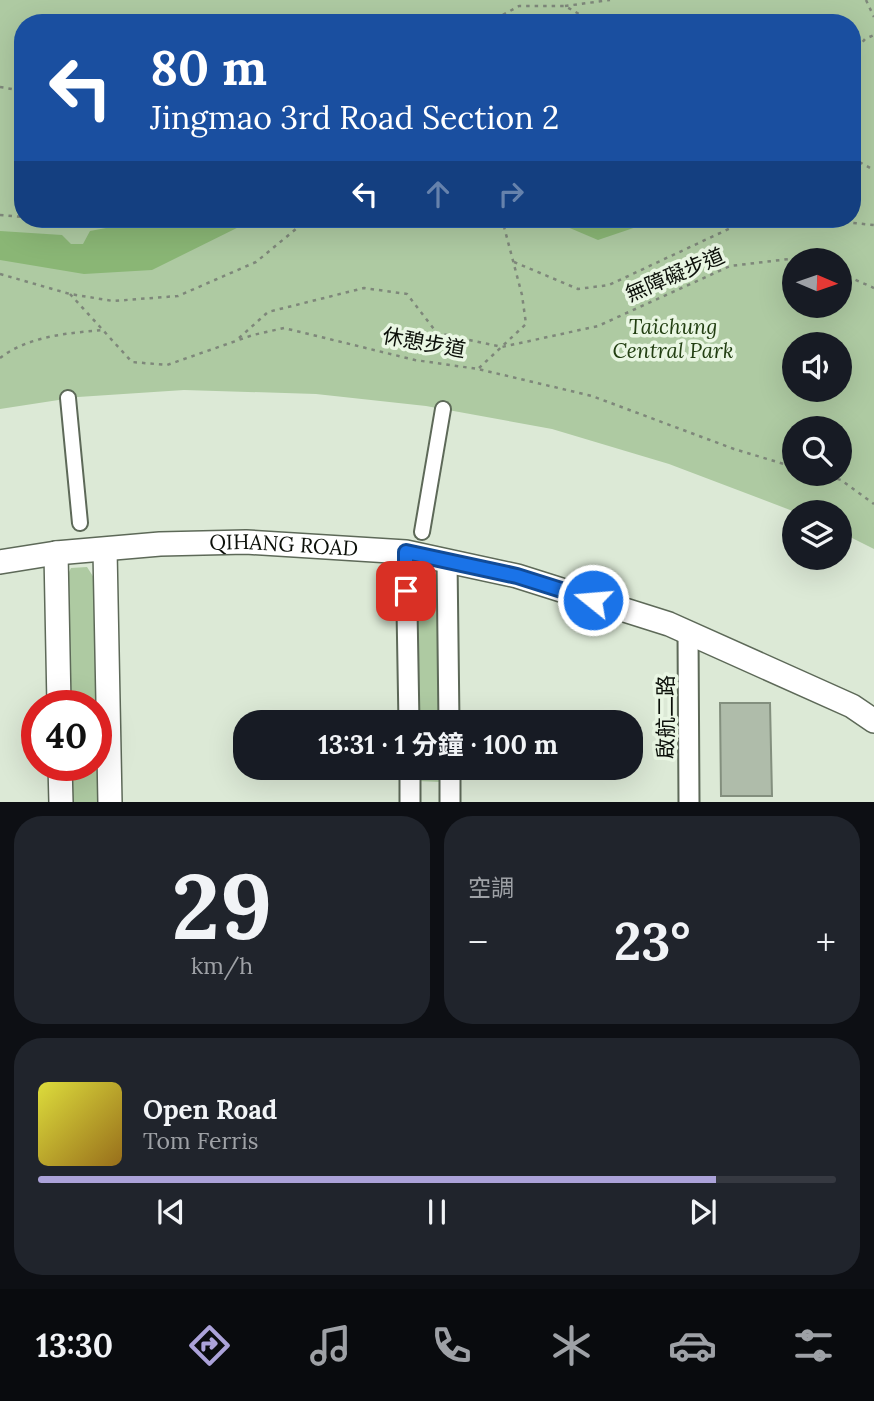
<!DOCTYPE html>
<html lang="zh-TW">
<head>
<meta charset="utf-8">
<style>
  body { margin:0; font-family:Lora,"Noto Sans TC",serif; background:#20242c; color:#f1f3f6; height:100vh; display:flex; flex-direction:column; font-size:26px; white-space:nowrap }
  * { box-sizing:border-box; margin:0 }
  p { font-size:23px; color:#9ea1a6 }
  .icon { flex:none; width:38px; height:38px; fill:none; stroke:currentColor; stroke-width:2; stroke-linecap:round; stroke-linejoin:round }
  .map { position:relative; height:802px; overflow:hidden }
  .side { display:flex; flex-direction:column; gap:14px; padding:14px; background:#0d0f14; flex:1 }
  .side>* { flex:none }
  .guide { position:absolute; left:14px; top:14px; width:847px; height:214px; border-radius:28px; box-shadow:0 7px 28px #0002; background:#1a4fa0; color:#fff; overflow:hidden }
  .needle { width:46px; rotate:92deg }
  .controls { position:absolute; left:782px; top:248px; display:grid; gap:14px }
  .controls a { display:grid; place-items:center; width:70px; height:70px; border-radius:50%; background:#171b24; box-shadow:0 7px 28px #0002; font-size:35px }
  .speed { position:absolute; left:21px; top:690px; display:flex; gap:14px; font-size:35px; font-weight:700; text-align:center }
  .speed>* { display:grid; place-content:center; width:91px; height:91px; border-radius:50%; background:#171b24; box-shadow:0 7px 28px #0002; line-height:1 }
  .speed .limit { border:10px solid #d22; background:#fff; color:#111 }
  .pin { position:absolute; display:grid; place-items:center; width:60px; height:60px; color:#fff; margin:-30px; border-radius:14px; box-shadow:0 4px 10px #0006 }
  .me { position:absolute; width:77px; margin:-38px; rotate:287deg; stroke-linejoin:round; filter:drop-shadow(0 0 5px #0008) }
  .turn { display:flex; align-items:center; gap:24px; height:147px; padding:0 21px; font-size:32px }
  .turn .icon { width:91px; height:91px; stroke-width:2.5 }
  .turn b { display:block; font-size:49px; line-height:60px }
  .lanes { display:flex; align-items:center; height:66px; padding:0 21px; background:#0003; justify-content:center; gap:35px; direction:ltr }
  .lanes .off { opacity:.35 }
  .big { font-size:52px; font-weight:700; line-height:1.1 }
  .side .widget { flex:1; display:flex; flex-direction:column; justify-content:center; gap:10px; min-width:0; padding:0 24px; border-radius:28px; background:#20242c }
  .side .dial { align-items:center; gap:0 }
  .dial b { font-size:91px; line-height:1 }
  .song { display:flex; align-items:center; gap:21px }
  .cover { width:84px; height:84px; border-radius:10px; background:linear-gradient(135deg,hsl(60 70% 55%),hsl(40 70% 35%)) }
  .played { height:7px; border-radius:4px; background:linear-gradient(90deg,#aba2d9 85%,#363941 85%) }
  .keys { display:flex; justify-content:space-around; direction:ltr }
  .heat { display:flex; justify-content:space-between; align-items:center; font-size:38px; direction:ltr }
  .side .tiles { flex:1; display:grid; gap:14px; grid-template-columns:1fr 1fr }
  .widget:last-child { grid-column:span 2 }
  .trip { position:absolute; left:233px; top:710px; width:410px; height:70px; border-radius:28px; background:#171b24; box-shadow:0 7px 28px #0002; font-weight:700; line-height:70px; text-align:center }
  .tabs { display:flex; height:112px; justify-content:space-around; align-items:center; background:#090b0e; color:#9ea1a6 }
  .tabs .icon { width:49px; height:49px }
  .tabs .active { color:#aba2d9 }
  .tabs b { font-size:32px; color:#f1f3f6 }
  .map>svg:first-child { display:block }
  .green { fill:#aecaa2; fill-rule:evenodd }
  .water { fill:#8ab675 }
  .building { fill:#afbcaa; stroke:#838f7e; stroke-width:2 }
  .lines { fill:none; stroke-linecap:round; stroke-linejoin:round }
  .pedestrian-casing { stroke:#5d6958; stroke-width:18 }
  .minor-casing { stroke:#5d6958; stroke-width:23 }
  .tertiary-casing { stroke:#5d6958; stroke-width:26 }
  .path { stroke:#7e877a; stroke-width:2.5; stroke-dasharray:3.5 5; stroke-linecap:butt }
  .pedestrian { stroke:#fff; stroke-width:14 }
  .minor { stroke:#fff; stroke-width:19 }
  .tertiary { stroke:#fff; stroke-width:23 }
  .route-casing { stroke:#114b97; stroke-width:18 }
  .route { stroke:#1a73e8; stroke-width:12 }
  .labels { text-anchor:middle; stroke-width:7; stroke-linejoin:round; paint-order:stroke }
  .street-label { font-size:21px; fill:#0c100a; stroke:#e9f6e3 }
  .park-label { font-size:21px; font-style:italic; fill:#223f12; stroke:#e9f6e3 }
</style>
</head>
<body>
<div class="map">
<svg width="874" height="803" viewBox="0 0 874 803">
  <rect width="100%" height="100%" fill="#dce9d6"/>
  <g class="green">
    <path d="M0 0H874V549L840 532V513H798L669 464 552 429 426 406 316 394 184 390 78 397 0 409ZM23 23H852V219H23ZM794 261H840V306H794ZM794 345H840V390H794ZM794 429H840V474H794Z"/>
    <path d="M87 567 96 581 101 802H69L68 765H96V705H67L64 582 71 568Z"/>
    <path d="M420 592H435L441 600V723H415L414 601Z"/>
    <path d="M416 768H441V782L416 781Z"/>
  </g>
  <g class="water">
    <path d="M154 219H255L152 270 84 274 0 260V231L62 235 71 244H83L90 231Z"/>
    <path d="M558 219H660L598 240 565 226Z"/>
  </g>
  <path class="building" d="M720 703H770L772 796H721Z"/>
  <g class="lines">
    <g class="pedestrian-casing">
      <g id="pedestrian">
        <path d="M68 398 80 523"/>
        <path d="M422 532 443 409"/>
      </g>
    </g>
    <g class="minor-casing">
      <g id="minor">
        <path d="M406 552 409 723"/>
        <path d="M447 560 449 723"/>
        <path d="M688 632 689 803"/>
        <path d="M410 768V803"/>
        <path d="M450 768V803"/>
      </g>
    </g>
    <g class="tertiary-casing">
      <g id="tertiary">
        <path d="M105 550 110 803"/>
        <path d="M56 553 59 705"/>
        <path id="s1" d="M0 562 56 553 160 544 246 542 406 552 517 576 669 624 852 706 874 721"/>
        <path d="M60 765 61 803"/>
      </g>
    </g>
    <g class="path">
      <path d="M866 0 874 17"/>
      <path d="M565 6 610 0"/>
      <path d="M488 23 519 6H565L595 23"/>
      <path d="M852 55 865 39 874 35"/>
      <path d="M0 87 23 91"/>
      <path d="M852 158 874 170"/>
      <path d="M0 215 23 217"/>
      <path d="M34 219 53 221 79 219"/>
      <path d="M811 219 874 225"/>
      <path d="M514 262 578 289 609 285 735 226 792 219"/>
      <path d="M840 273 874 288"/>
      <path d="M0 274 70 294 113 301 178 296 256 262 308 219"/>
      <path d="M70 294 132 362 167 365 253 335 284 328 415 360 478 369 592 396 734 449 794 467"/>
      <path d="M239 338 268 312 364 288 407 294 437 333 502 347 598 326 730 266 789 259 796 261"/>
      <path d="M0 358C28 336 69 333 103 330"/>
      <path d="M479 368 526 324 522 295 502 219"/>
      <path d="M821 474 841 480 874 504"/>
    </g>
    <use href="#pedestrian" class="pedestrian"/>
    <use href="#minor" class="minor"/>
    <use href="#tertiary" class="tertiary"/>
  </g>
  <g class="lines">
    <g class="route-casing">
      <path id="route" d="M406 591V552L517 576 593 600"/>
    </g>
    <use href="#route" class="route"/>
  </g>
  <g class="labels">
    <g class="street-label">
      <text transform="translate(675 275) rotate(-23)" y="7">無障礙步道</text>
      <text transform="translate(424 343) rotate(10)" y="7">休憩步道</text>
      <text dy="7" stroke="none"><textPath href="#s1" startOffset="285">QIHANG ROAD</textPath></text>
      <text transform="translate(666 717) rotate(-90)" y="7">啟航二路</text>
    </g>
    <g class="park-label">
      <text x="673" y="334">Taichung<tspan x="673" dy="24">Central Park</tspan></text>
    </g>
  </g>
</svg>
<div class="controls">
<a><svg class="needle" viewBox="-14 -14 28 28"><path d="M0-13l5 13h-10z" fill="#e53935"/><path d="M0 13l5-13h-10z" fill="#9ea1a6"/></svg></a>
<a><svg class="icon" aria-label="sound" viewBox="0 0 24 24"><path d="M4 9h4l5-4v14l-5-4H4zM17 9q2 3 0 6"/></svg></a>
<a><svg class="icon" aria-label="search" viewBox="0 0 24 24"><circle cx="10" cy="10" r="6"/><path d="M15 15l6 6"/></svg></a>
<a><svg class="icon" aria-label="layers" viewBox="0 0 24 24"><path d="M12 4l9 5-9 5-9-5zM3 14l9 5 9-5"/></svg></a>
</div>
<div class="speed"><div class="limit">40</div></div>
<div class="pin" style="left:406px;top:591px;background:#d93025"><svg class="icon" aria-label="arrive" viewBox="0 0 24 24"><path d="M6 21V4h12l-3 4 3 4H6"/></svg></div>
<svg class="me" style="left:593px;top:600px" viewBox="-20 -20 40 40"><circle r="17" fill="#1a73e8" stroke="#fff" stroke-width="3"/><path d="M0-11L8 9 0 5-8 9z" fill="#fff"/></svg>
<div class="trip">13:31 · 1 分鐘 · 100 m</div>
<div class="guide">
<div class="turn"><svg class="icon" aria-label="left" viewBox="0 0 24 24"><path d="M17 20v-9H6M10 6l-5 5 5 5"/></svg><div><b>80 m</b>Jingmao 3rd Road Section 2</div></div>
<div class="lanes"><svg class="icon" aria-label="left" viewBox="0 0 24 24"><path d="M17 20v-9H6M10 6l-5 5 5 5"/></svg><svg class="icon off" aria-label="ahead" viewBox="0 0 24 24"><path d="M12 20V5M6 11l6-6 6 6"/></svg><svg class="icon off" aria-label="right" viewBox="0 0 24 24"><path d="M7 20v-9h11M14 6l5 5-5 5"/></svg></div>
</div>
</div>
<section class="side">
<div class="tiles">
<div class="widget dial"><b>29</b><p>km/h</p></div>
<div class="widget"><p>空調</p>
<div class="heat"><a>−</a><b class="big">23°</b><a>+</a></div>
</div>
<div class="widget">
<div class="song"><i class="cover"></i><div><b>Open Road</b><p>Tom Ferris</p></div></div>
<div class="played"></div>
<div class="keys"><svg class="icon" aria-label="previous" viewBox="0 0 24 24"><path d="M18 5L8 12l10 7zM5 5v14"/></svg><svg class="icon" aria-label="pause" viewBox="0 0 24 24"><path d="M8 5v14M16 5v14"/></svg><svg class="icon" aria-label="next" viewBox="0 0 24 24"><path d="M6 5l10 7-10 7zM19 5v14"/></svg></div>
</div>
</div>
</section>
<nav class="tabs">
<b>13:30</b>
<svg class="icon active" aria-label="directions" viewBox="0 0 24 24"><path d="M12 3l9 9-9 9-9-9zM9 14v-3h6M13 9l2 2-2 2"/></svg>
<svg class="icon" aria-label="music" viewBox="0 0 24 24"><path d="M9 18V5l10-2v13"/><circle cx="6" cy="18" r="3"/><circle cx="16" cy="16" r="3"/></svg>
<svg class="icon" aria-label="phone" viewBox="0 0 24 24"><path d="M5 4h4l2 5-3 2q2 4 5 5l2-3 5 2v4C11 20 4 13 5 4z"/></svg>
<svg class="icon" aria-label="climate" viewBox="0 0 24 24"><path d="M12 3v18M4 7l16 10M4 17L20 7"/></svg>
<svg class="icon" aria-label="car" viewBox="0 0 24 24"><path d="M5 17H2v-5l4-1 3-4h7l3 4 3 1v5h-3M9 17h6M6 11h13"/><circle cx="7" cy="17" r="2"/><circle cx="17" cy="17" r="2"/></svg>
<svg class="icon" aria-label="filters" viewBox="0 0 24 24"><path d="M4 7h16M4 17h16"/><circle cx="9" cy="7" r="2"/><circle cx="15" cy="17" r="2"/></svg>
</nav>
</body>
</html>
